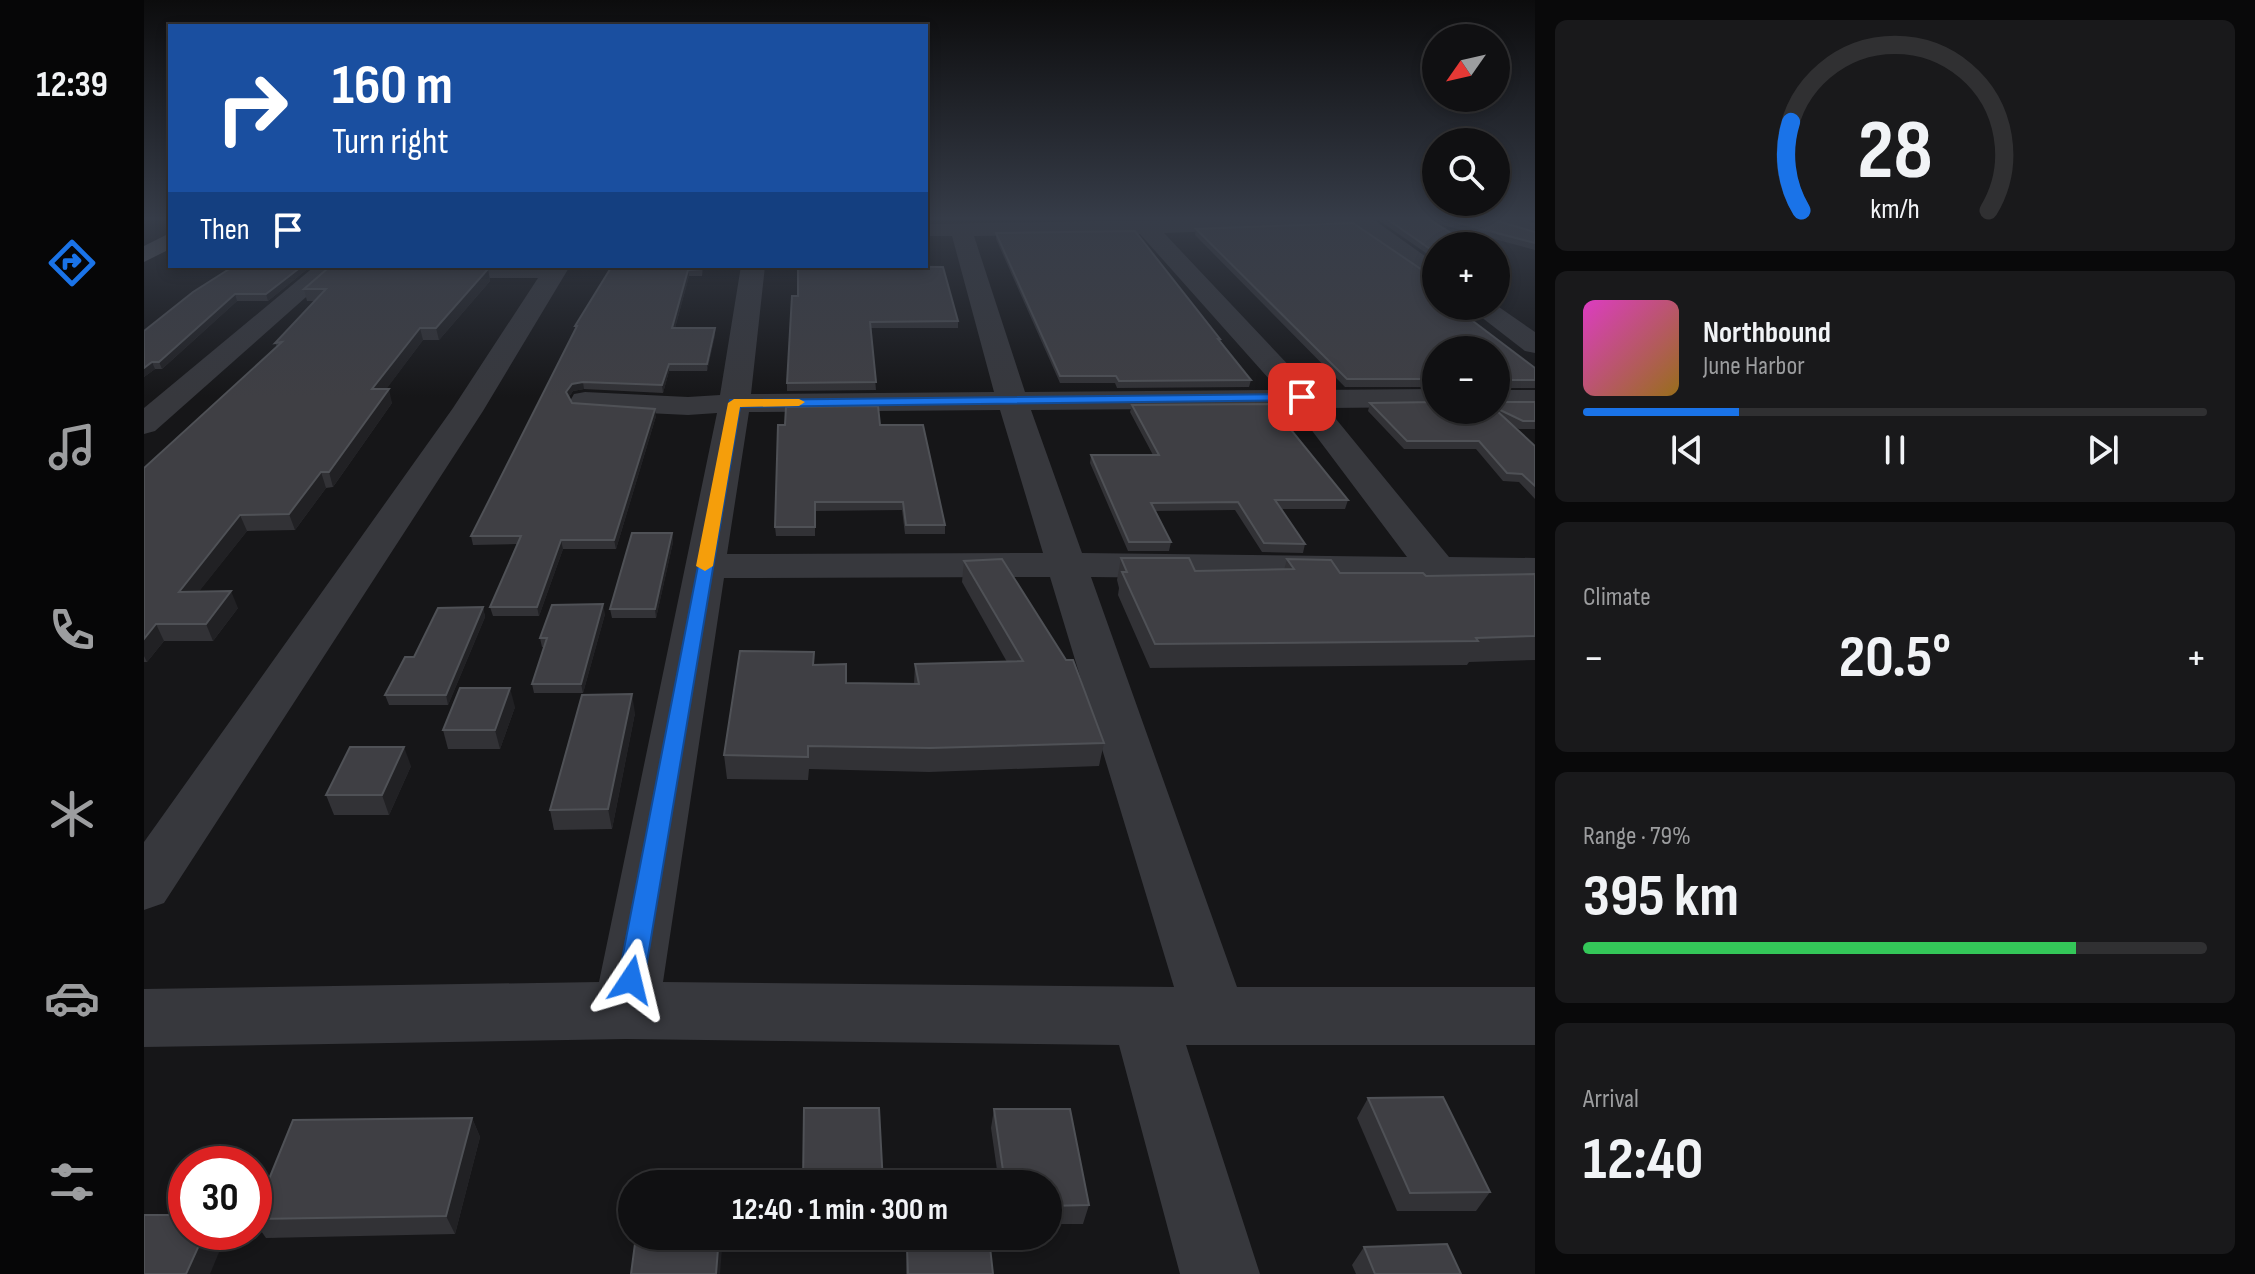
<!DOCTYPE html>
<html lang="en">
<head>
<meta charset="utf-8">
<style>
  body { margin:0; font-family:"Sofia Sans Condensed",sans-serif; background:#19191b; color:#f1f3f6; height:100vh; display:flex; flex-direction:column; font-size:30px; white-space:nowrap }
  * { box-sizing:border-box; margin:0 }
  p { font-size:26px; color:#9c9d9f }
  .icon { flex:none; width:44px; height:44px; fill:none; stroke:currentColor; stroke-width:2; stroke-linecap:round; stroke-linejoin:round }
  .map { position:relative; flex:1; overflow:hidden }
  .side { display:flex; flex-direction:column; gap:20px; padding:20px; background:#09090a; width:720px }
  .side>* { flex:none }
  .top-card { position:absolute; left:24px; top:24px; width:760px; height:244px; border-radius:0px; box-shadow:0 4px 12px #0003,0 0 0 2px #303032; background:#1a4fa0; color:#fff; overflow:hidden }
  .needle { width:52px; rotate:236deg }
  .controls { position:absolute; left:1278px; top:24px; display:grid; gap:16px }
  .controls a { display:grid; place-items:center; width:88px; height:88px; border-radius:50%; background:#101012; box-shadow:0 4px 12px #0003,0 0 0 2px #303032; font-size:40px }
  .speed { position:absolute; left:24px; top:1146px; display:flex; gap:16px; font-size:40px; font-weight:700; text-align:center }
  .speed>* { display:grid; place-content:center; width:104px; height:104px; border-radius:50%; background:#101012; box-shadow:0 4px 12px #0003,0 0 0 2px #303032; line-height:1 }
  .speed .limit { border:12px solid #d22; background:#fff; color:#111 }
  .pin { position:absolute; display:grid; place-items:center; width:68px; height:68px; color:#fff; margin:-34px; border-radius:16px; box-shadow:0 4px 12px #0006 }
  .me { position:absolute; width:88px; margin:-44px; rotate:10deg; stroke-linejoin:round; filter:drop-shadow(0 0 6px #0008) }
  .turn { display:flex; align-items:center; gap:28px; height:168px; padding:0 32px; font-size:36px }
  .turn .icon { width:104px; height:104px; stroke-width:2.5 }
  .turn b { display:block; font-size:56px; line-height:68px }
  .then { display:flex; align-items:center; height:76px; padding:0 32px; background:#0003; gap:16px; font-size:30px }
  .big { font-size:60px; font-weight:700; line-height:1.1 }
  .side .widget { flex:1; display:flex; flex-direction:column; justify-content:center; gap:12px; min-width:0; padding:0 28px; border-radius:12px; background:#19191b }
  .side .dial { align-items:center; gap:0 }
  .dial svg { height:208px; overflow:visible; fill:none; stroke:#303032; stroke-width:7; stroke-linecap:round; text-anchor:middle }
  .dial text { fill:#f1f3f6; stroke:none }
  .song { display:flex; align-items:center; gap:24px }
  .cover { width:96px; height:96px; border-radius:12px; background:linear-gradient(135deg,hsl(310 70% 55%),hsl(40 70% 35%)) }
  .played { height:8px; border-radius:4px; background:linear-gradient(90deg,#1a73e8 25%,#303032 25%) }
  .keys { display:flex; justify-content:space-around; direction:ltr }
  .heat { display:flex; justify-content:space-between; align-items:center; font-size:44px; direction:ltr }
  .charge { height:12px; border-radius:6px; background:linear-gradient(90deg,#34c759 79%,#303032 0) }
  .trip { position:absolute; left:474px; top:1170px; width:444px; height:80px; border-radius:40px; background:#101012; box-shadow:0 4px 12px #0003,0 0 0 2px #303032; font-weight:700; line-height:80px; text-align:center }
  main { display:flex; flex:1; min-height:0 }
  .tabs { display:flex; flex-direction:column; width:144px; justify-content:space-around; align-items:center; background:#060607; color:#9c9d9f }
  .tabs .icon { width:56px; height:56px }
  .tabs .active { color:#1a73e8 }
  .tabs b { font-size:36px; color:#f1f3f6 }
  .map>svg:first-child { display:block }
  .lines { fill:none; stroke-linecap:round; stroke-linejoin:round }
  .street { fill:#37383d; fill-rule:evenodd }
  .primary { fill:#53555c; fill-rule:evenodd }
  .wall { fill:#323236 }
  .shaded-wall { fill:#212124 }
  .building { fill:#3f3f44; stroke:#4f5156; stroke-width:2 }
  .route { fill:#1a73e8; stroke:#114b97; stroke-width:2 }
  .slow { fill:#f59e0b }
</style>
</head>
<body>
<main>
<nav class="tabs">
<b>12:39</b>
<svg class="icon active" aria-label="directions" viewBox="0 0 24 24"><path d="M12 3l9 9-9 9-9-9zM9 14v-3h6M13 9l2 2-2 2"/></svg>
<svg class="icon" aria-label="music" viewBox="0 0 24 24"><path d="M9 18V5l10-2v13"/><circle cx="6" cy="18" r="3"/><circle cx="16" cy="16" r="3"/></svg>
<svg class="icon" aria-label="phone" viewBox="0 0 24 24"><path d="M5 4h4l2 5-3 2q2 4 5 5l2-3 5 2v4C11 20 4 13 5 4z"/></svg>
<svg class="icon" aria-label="climate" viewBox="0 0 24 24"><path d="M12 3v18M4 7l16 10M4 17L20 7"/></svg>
<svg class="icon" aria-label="car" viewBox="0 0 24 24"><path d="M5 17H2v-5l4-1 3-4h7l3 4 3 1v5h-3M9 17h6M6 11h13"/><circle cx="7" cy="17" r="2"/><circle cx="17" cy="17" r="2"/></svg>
<svg class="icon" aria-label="filters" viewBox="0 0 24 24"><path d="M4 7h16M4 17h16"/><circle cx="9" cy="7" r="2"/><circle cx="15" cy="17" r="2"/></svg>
</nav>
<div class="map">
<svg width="1391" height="1274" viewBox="0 0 1391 1274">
  <rect width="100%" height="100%" fill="#161618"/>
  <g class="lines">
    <g class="street">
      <path d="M1105 219H1229L1292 264V282L1284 280 1208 226 1020 233 1168 390 1292 389V407L1183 408 1305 557 1391 558V582L947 577 1093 987H1391V1045H1042L1116 1274H1036L975 1045 482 1039 0 1047V989L455 982 573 413 544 415 441 410 430 408 426 401 430 394 441 392 544 397 576 395 597 266H621L607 394 850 392 808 236H782V224ZM996 234 1135 390 881 392 830 236ZM1151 408 1263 557 938 553 887 410ZM856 410 899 553 583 554 605 412ZM906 577 1030 987 519 982 580 578Z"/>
      <path d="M1342 219H1377L1391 223V235L1345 223Z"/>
      <path d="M171 266H197L11 431 0 434V408Z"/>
      <path d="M278 266H426L339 411 20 903 0 910V842L309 408 394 278H286L278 276 274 271Z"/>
      <path d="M1352 305 1391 332V353L1381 351 1323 306Z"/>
      <rect x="1352" y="390" width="39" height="18"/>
    </g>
    <path class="primary" d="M26 233V249L0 262V246Z"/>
  </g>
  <g class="wall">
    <path d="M843 219H903L843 220Z"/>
    <path d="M1233 219H1346L1391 232V250L1291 223 1317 239 1314 246H1292V260Z"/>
    <path d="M1052 229 1290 278 1285 288 1391 368V388H1353V402H1391V429H1375L1370 426 1391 446V499L1375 482 1359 481 1332 449H1260L1224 411 1226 403 1352 410V350H1292V387H1201L1051 235Z"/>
    <path d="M852 233 1076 339V341L1107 380 1105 387 973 388 971 383H916L852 239Z"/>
    <path d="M167 266 124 301H93L18 369H11L0 377V331L49 292Z"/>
    <path d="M468 266H559L558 276H545L531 328H571V335L563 371H525L519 393 440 389 429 391 425 397 428 403 512 416 472 549H419L395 616H349L346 607 373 544 329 545 327 536 432 330 431 326Z"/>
    <path d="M344 269 346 281 295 340H279L242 389 248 403 189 487 182 488 151 530 103 531 55 591 94 608 69 641H20L3 662H0V468L133 347 131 343 171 301H163L160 289Z"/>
    <path d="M654 296 814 321V328H727L732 390 643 391V383Z"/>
    <path d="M988 405 1204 500 1201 509H1137L1161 544 1159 553 1118 552 1091 510 1011 511 1027 542 1025 551H984L946 463 947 455H1009L986 412Z"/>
    <path d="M736 425 801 525V534H761L758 510 671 511V536H632L631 527Z"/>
    <path d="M528 533 529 542 512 618H468L466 609Z"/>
    <path d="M977 558 1051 571 1140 570 1143 559 1196 573 1282 576 1391 574V660L1325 662 1323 665 1006 668 974 595 975 588 973 580Z"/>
    <path d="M820 561 960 743 955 766 785 772 665 769 664 780 583 779 580 755 670 665 702 683 770 684 771 664 863 662 818 582Z"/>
    <path d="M339 607 341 617 304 705H245L241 695Z"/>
    <path d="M461 614 439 693H390L388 684 400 647H398L396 638Z"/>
    <path d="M371 707 356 749H304L299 730Z"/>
    <path d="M491 713 468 829 410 830 406 810Z"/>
    <path d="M267 766 245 815H190L182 795Z"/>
    <path d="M1224 1098 1346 1192 1332 1211H1253L1213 1118Z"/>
    <path d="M850 1109 945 1205 939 1224H904V1184H855L847 1128Z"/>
    <path d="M328 1118 336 1137 311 1234 122 1238 110 1221V1216Z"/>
    <path d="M1220 1247 1317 1274H1212L1208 1265Z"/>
    <path d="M763 1248 849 1274H762Z"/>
  </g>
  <g class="shaded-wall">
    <path d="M158 266H167L124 301 122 294Z"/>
    <path d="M344 269 346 281 295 340 292 328Z"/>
    <path d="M544 270 545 276 529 335 528 328Z"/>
    <path d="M91 294 93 301 18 369 15 362Z"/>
    <path d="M276 328 279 340 232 403 228 389Z"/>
    <path d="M571 328V335L563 371V364Z"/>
    <path d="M8 362 11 369 0 377V368Z"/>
    <path d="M525 364V371L519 393 518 385Z"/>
    <path d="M439 382 440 389 429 391 423 400 422 392 428 384Z"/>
    <path d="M245 389 248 403 189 487 185 472Z"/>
    <path d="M511 409 512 416 472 549 470 540Z"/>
    <path d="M177 472 182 488 151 530 145 514Z"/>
    <path d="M96 515 103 531 42 608 35 592Z"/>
    <path d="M528 533 529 542 512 618 511 609Z"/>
    <path d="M417 540 419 549 395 616 393 607Z"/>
    <path d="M87 591 94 608 69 641 62 624Z"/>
    <path d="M459 604 461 614 439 693 437 684Z"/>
    <path d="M339 607 341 617 304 705 302 695Z"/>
    <path d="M12 624 20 641 3 662 0 656V639Z"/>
    <path d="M366 688 371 707 356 749 351 730Z"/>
    <path d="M488 694 491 713 468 829 464 809Z"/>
    <path d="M260 747 267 766 245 815 238 795Z"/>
    <path d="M328 1118 336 1137 311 1234 302 1216Z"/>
    <path d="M61 1232H82L83 1233 66 1274H42Z"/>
    <path d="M575 1236H579L576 1274H572Z"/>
  </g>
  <g class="building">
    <path d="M1243 219H1284L1317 239 1312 246H1292V253Z"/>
    <path d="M1299 219H1346L1391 232V243Z"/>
    <path d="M1209 223 1290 278 1284 287 1292 293V306H1309L1391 368V380H1353V402H1391V421H1379L1352 408V350H1292V379H1203L1052 229Z"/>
    <path d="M991 231 1076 339H1074L1107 380 975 381 972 376H916L852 233Z"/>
    <path d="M90 266H158L122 294H91L15 362H8L0 368V331L49 292Z"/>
    <path d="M468 266H558V269L544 270 528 328H571L563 364H525L518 385 439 382 428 384 422 392 428 403 511 409 470 540H417L393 607H346L377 536H327L433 326H431Z"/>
    <path d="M654 266 799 267 814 321 726 322 732 382 643 383 648 296H654Z"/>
    <path d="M183 269H344L292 328H276L228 389H245L185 472H177L145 514 96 515 35 592 87 591 62 624H12L0 639V468L138 342 131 343 182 289H160Z"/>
    <path d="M1292 402V410H1352L1391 446V486L1378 474 1363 473 1335 441H1263L1226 403Z"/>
    <path d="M1126 404 1204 500H1131L1161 544 1120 543 1094 502 1007 503 1027 542H985L947 455H1015L988 405Z"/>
    <path d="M734 406 736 425H779L801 525H762L759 502H671V527H631L634 425H641L642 407Z"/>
    <path d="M488 533H528L511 609H466Z"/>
    <path d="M977 558H1045L1051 571 1150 569 1143 559 1187 560 1196 573H1279L1282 576 1391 574V636L1332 638 1334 641 1011 644 978 572H983Z"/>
    <path d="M858 559 922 660H929L960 743 786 748 664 746V757L580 755 596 651 670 652 669 665 702 664V683L775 684 771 664 879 661 820 561Z"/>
    <path d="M459 604 437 684H388L403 638H396L408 605Z"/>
    <path d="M339 607 302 695H241L261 657H270L294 608Z"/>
    <path d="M316 688H366L351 730H299Z"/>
    <path d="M488 694 464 809 406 810 438 695Z"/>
    <path d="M206 747H260L238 795H182Z"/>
    <path d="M1299 1097 1346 1192 1266 1193 1224 1098Z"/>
    <path d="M660 1108H735L739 1184H659Z"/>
    <path d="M850 1109H926L945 1205 904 1206V1184H861Z"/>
    <path d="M328 1118 302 1216 110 1219V1216L149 1120Z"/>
    <path d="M0 1215H42V1232H61L42 1274H0Z"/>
    <path d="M492 1236H575L572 1274H487Z"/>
    <path d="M1303 1244 1317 1274H1231L1220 1247Z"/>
    <path d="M846 1247 849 1274H764L763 1248Z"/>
  </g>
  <linearGradient id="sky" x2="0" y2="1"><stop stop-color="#0c0c0d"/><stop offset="0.55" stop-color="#363c48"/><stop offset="1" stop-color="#363c48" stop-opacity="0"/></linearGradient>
  <rect width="1391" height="397" fill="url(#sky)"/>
  <path class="route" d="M1158 394 1163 395V400L596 407 500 980 496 988 487 991 478 988 474 980 586 400Z"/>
  <path class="slow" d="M590 399H655L661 402 655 406 596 407 569 566 561 571 552 566 584 403Z"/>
</svg>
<div class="controls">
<a><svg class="needle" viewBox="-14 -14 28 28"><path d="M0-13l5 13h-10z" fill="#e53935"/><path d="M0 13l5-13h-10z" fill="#9c9d9f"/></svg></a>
<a><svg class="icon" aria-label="search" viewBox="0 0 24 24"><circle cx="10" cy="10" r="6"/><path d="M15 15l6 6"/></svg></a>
<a>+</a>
<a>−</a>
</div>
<div class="speed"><div class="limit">30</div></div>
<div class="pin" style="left:1158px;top:397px;background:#d93025"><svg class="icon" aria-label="arrive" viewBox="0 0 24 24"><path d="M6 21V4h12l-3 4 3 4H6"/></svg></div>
<svg class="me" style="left:487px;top:980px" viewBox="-20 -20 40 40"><path d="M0-17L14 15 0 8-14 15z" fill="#1a73e8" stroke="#fff" stroke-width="4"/></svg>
<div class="trip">12:40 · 1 min · 300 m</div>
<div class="top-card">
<div class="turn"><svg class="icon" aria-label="right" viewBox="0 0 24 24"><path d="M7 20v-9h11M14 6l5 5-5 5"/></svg><div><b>160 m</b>Turn right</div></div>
<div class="then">Then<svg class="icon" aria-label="arrive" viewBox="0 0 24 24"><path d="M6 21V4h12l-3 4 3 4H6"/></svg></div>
</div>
</div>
<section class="side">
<div class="widget dial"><svg viewBox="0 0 100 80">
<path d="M14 69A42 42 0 1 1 86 69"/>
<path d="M14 69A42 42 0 0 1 10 35" stroke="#1a73e8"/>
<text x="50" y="56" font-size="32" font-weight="700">28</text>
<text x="50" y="72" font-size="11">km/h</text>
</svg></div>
<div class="widget">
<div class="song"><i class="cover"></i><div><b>Northbound</b><p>June Harbor</p></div></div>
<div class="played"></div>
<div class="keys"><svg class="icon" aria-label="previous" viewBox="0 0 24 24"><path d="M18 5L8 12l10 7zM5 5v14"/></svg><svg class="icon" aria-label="pause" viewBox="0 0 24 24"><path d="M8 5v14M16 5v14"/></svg><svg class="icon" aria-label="next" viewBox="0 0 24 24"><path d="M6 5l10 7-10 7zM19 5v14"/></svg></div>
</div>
<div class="widget"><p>Climate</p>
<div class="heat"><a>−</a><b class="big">20.5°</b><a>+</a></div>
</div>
<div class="widget"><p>Range · 79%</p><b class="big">395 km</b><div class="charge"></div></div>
<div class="widget"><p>Arrival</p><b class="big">12:40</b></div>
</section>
</main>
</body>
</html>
